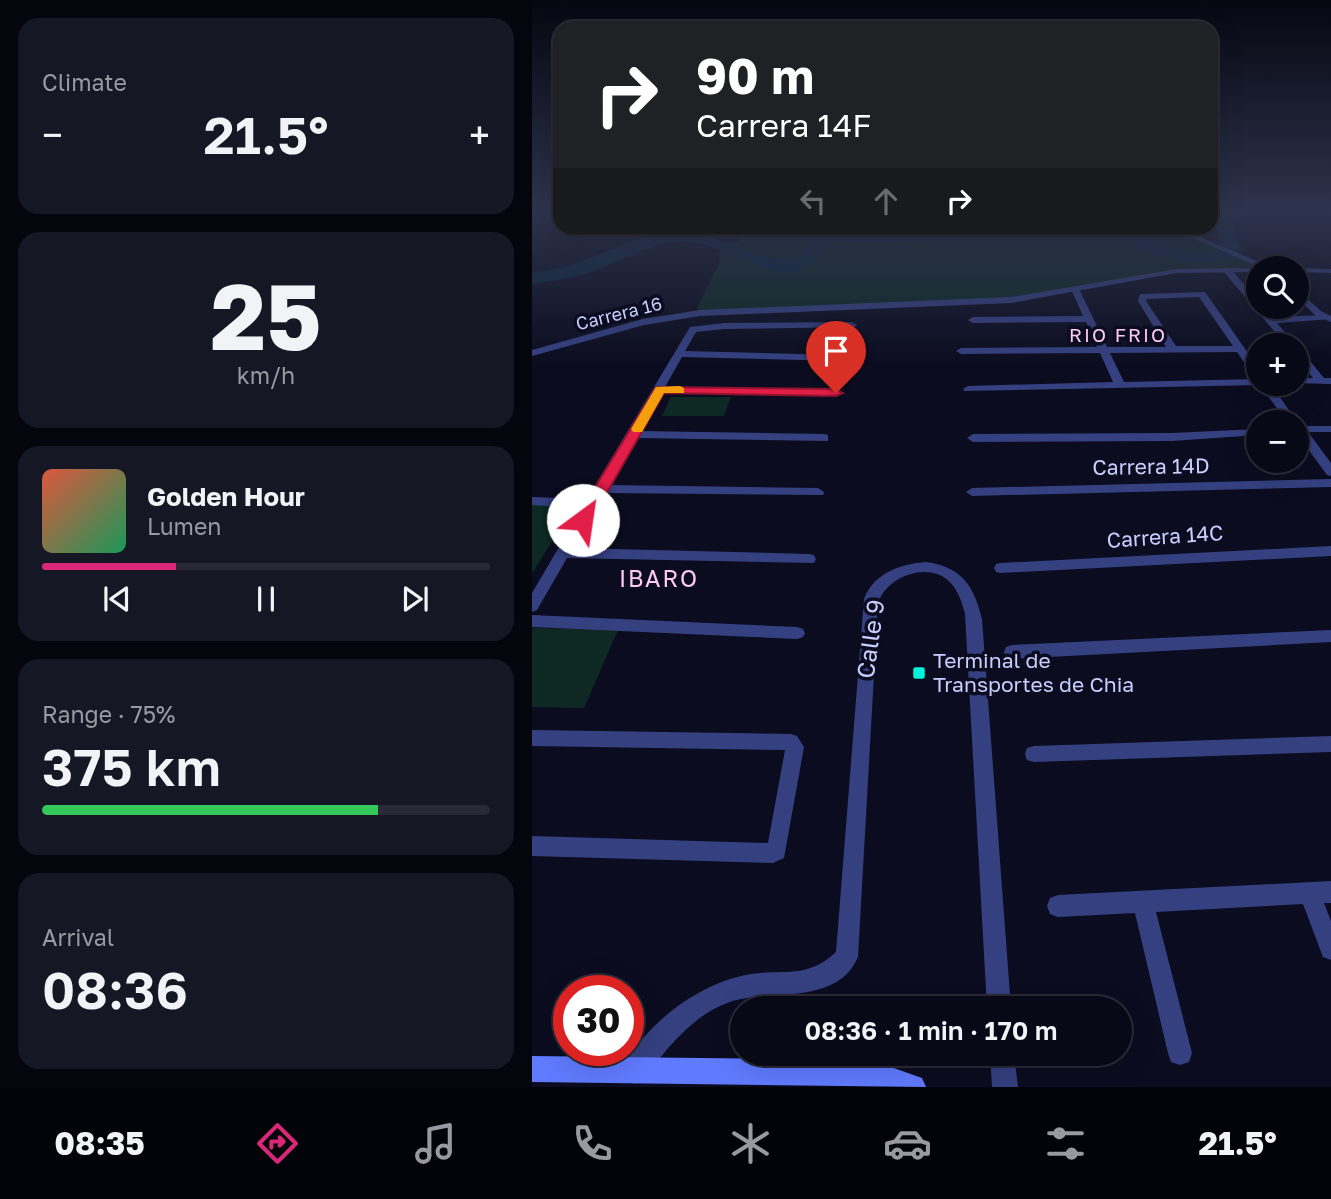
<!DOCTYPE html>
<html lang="en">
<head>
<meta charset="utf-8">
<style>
  body { margin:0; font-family:"Golos Text",sans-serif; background:#161724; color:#f1f3f6; height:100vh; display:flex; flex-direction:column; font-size:26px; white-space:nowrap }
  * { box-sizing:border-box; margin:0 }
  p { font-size:23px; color:#989aa1 }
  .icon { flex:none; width:38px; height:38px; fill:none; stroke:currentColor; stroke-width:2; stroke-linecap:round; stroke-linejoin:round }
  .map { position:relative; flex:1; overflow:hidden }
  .details { display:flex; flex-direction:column; gap:18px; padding:18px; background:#04050d; width:532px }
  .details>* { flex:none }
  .banner { position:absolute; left:21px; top:21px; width:665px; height:214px; border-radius:21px; box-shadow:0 7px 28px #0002,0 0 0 2px #292a36; background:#202124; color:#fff; overflow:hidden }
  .tools { position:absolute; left:714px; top:256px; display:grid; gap:14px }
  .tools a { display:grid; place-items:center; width:63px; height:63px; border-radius:50%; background:#080917; box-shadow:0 7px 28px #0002,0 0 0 2px #292a36; font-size:35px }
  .speed { position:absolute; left:21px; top:975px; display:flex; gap:14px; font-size:35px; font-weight:700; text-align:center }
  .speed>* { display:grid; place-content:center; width:91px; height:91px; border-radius:50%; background:#080917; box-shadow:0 7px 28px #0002,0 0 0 2px #292a36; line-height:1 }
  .speed .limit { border:10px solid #d22; background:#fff; color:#111 }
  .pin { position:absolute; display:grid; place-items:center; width:60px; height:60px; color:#fff; margin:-72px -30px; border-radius:50% 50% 50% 0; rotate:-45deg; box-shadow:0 0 7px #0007 }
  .pin .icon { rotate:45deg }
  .me { position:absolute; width:77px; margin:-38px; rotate:31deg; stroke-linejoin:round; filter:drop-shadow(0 0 5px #0008) }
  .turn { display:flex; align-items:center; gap:24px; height:147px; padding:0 28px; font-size:32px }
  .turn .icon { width:91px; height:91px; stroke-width:2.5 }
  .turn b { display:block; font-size:49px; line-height:60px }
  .lanes { display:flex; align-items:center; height:66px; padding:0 28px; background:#0003; justify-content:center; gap:35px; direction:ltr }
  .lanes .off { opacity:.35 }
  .big { font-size:52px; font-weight:600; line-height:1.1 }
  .details .tile { flex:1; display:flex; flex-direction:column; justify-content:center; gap:10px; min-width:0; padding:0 24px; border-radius:21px; background:#161724 }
  .details .dial { align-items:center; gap:0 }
  .dial b { font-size:91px; line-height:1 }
  .song { display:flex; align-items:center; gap:21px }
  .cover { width:84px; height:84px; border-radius:10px; background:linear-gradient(135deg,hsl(10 70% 55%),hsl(150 70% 35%)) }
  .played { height:7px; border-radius:4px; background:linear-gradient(90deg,#db2777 30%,#292a36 30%) }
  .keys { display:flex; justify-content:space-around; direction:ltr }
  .heat { display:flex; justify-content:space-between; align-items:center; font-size:38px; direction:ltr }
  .charge { height:10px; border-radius:5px; background:linear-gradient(90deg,#34c759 75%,#292a36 0) }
  .trip { position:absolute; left:198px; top:996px; width:402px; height:70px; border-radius:35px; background:#080917; box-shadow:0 7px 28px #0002,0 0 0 2px #292a36; font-weight:600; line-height:70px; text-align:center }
  .tabs { display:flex; height:112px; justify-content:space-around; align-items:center; background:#030409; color:#989aa1 }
  .tabs .icon { width:49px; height:49px }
  .tabs .selected { color:#db2777 }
  .tabs b { font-size:32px; color:#f1f3f6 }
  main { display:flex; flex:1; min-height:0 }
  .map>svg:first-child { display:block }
  .green { fill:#0e2923 }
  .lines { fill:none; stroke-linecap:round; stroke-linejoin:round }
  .river { fill:#07253c; fill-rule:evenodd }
  .minor { fill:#344080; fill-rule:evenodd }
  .tertiary { fill:#344080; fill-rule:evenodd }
  .secondary { fill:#607bff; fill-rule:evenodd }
  .route { fill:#e11d48; stroke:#92132f; stroke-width:2 }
  .slow { fill:#f59e0b }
  .poi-dot { fill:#00f4dc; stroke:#0b0c1f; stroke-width:2.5 }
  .labels { text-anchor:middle; stroke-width:7; stroke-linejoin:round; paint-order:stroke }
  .far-street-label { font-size:18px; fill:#c9ceff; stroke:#0b0c1f }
  .far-neighbourhood-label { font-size:19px; letter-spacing:2px; fill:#ffcbf6; stroke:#0b0c1f }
  .street-label { font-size:21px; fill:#c9ceff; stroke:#0b0c1f }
  .poi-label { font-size:21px; fill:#c9ceff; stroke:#0b0c1f; text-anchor:start }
  .neighbourhood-label { font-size:23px; letter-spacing:2px; fill:#ffcbf6; stroke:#0b0c1f }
  .near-street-label { font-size:24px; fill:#c9ceff; stroke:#0b0c1f }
</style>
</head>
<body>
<main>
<section class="details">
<div class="tile"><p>Climate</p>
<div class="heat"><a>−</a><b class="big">21.5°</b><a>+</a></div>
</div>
<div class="tile dial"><b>25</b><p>km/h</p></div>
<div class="tile">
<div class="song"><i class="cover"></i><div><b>Golden Hour</b><p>Lumen</p></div></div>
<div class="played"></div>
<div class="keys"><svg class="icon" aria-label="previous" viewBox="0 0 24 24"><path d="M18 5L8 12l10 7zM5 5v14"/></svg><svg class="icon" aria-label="pause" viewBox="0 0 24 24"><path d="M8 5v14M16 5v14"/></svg><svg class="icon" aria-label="next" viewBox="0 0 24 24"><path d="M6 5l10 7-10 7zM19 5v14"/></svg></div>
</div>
<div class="tile"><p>Range · 75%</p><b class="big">375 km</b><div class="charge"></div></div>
<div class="tile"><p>Arrival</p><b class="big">08:36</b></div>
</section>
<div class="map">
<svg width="799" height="1087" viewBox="0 0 799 1087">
  <rect width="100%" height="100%" fill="#0b0c1f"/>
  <g class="green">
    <path d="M212 228H642L737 268 662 270 497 298 168 313 165 308 187 264 189 245 209 241Z"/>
    <path d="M139 397H199L192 416H130Z"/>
    <path d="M0 504 42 505 0 574Z"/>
    <path d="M0 628 86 630 52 708 0 707Z"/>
  </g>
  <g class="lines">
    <g class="river">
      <path d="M695 212H717L699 222 709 250C690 274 605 258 589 236L594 228H610L607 235C631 243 666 261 690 248L681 220Z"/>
      <path d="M425 228H499L490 233 355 243 295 242C264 308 205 246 159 242 121 239 88 263 53 274 35 279 18 281 0 284V272C14 270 29 269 42 264 80 251 119 228 160 232 183 234 262 281 274 248 276 245 275 241 277 238L291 232 355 233Z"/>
    </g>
    <g class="minor">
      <path d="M692 268H698L726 301V306H731L740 317 795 315 799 319 745 323 764 345H754L692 272Z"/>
      <path d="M544 288 548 291 575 347H634L606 301 608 294 673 292 721 360 720 362H712L705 352 578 353 592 382 726 379V383H738L766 423 771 426H799V432H776L799 463V476L795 475 765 434V422H755L728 385 432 391 431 389 436 386 581 382 568 353 429 354 424 351 429 348 565 347 554 322 441 323 436 320 441 317 551 316 540 291ZM667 297 701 346H644L614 301 615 299Z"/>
      <path d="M320 322 325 325 323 327 192 329 164 332 153 351 310 355 315 358 310 361 150 357 133 387 304 389 309 392 304 395 129 393 108 431 292 434 296 435V441L104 438 77 485 286 488 292 492 291 495 72 493 41 548 277 554 282 555 284 559 282 563 35 558 5 610 0 612V593L50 508 0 505V497L55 499 158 327 192 323Z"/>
      <path d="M765 349 769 350 792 378H799V384L761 383H765V378H781L765 358Z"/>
      <path d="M726 429V435L640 441 441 442 435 438 441 434 640 433Z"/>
      <path d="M799 479V487L440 496 434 492 440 488Z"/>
      <path d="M799 546V556L469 573 464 572 462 568 464 564 469 563Z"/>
      <path d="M394 562C430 567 442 586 450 619L479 1008H455L433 614C429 599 424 584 410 576 387 564 352 580 346 604L326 957C305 1007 236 988 195 1003 170 1012 149 1033 132 1053 123 1064 116 1078 103 1084L94 1080 90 1071C110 1025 170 981 219 974 254 969 275 979 304 952L332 599C342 573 368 564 394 562Z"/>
      <path d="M0 615 265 627 271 629 273 633 271 637 265 639 0 627Z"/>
      <path d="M799 630V642L480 659 474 657 472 652 474 647 480 645Z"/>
      <path d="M0 730 259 734 265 736 272 747 252 858 241 863 0 856V836L236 843 253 750 0 746Z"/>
      <path d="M799 736V752L502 762 495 760 493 754 495 748 502 746Z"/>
      <path d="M799 881V903H792L799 921V960L791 957 771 904 624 912 660 1053 657 1062 648 1065 639 1062 636 1053 603 913 526 917 518 914 515 906 518 898 526 895Z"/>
      <path d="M458 1054H482L486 1087H460Z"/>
    </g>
    <g class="tertiary">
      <path d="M639 228H647L741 268H729Z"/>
      <path d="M727 268 726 272 644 273 479 303 168 316 112 325 0 356V350L111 319 168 310 479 297 644 269Z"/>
      <path d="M764 268H765L799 269V273L765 272Z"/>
      <path d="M765 290 789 311 799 316V322L783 315 765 298Z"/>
    </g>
    <path class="secondary" d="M0 1056 339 1060 390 1078 394 1087 0 1082Z"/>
  </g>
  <linearGradient id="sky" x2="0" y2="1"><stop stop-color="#060711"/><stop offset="0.58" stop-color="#2e344d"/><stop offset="1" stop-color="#2e344d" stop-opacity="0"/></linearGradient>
  <rect width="799" height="364" fill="url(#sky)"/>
  <path class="route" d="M124 387 304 389 311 393 304 396 132 393 57 524H46L43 520Z"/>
  <path class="slow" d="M148 386 152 388V393H132L110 432H101L99 429 124 387Z"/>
  <rect class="poi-dot" x="380" y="666" width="14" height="14" rx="3.5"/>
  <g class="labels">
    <g class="far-street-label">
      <text transform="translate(87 314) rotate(-14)" y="6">Carrera 16</text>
    </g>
    <g class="far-neighbourhood-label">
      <text x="586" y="342">RIO FRIO</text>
    </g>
    <g class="street-label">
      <text transform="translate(619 467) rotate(-1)" y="7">Carrera 14D</text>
      <text transform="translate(633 537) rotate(-4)" y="7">Carrera 14C</text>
    </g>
    <g class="poi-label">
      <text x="401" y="668">Terminal de<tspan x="401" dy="24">Transportes de Chia</tspan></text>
    </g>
    <g class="neighbourhood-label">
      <text x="127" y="587">IBARO</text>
    </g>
    <g class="near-street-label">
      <text transform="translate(339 639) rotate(-82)" y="8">Calle 9</text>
    </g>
  </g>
</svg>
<div class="tools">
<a><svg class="icon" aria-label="search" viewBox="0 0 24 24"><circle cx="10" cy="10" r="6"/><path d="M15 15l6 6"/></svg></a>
<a>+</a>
<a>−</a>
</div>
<div class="speed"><div class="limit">30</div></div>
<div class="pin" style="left:304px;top:393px;background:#d93025"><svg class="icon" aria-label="arrive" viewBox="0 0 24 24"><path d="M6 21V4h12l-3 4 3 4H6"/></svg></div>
<svg class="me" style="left:51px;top:520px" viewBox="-20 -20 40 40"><circle r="19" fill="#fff"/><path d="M0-13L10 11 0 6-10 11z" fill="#e11d48"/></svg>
<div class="trip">08:36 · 1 min · 170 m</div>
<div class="banner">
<div class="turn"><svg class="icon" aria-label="right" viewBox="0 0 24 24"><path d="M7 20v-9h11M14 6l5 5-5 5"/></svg><div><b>90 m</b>Carrera 14F</div></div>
<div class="lanes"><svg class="icon off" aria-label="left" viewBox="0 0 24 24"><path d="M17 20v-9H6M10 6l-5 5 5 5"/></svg><svg class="icon off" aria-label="ahead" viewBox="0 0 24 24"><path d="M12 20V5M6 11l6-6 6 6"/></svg><svg class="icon" aria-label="right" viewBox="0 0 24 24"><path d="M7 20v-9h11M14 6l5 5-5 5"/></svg></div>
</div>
</div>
</main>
<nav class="tabs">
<b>08:35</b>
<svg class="icon selected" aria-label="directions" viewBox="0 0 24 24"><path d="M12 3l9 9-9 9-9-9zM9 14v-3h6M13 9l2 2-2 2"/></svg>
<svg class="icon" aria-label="music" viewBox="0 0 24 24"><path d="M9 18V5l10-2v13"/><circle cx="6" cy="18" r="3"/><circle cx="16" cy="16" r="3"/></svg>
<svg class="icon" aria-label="phone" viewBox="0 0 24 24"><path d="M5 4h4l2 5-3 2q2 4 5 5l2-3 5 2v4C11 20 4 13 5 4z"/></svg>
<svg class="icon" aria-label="climate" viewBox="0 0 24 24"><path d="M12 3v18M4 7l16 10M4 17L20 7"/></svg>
<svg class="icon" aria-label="car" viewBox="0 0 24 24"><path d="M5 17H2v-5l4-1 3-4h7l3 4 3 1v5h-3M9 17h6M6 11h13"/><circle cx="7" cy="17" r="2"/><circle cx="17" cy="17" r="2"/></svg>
<svg class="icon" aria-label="filters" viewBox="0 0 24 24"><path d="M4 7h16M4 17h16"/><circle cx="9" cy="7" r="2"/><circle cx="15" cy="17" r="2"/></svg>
<b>21.5°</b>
</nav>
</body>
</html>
